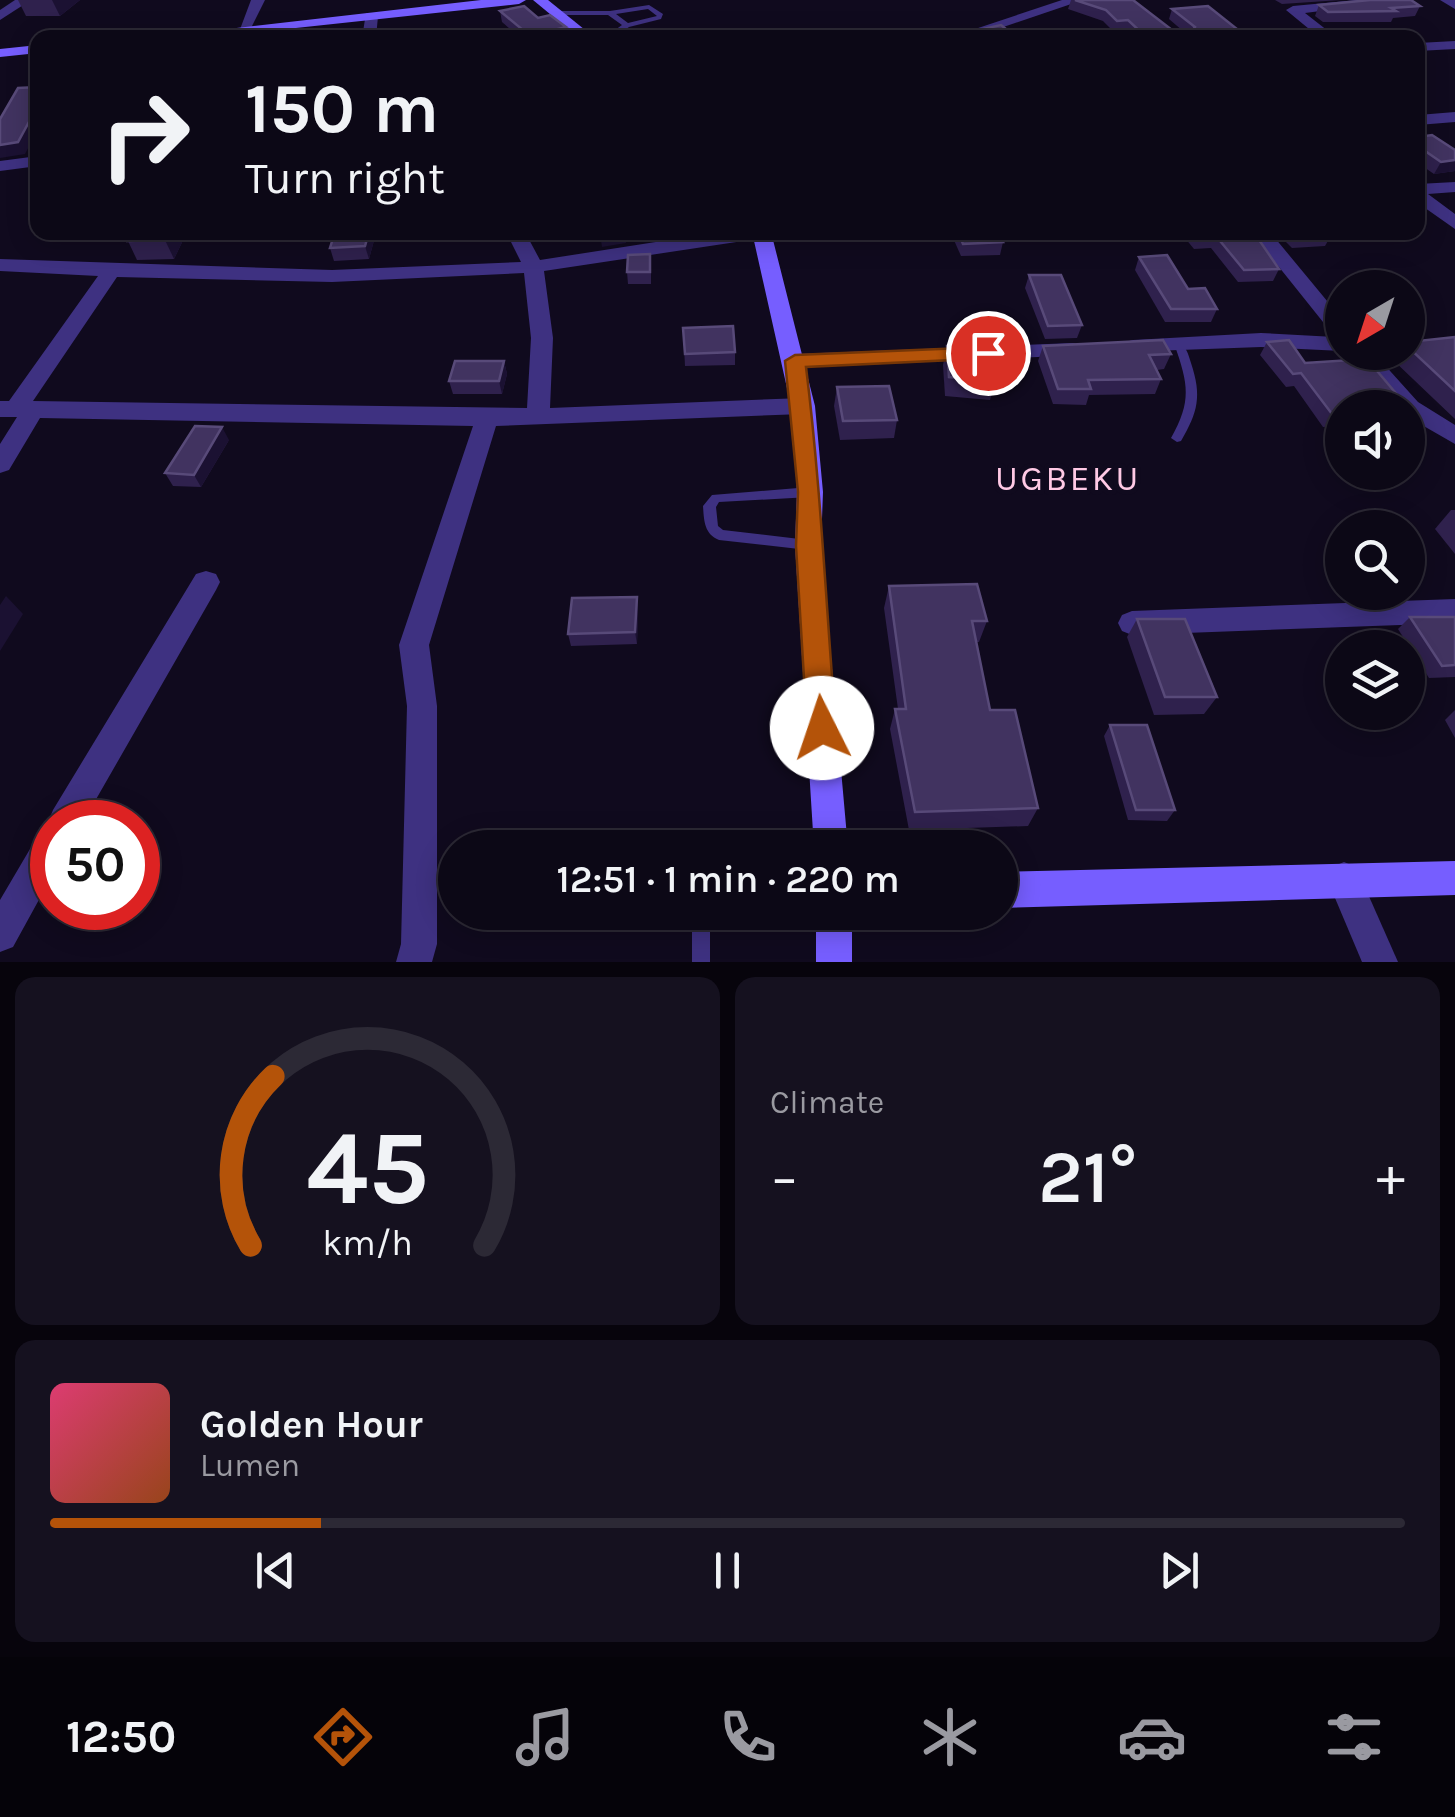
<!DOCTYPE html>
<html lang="en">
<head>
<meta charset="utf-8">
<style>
  body { margin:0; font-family:Karla,sans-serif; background:#15111f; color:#f1f3f6; height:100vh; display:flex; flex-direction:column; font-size:38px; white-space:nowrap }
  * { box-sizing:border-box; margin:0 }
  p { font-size:32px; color:#9a9aa1 }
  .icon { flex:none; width:55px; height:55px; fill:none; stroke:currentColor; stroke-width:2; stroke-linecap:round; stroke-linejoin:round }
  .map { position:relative; height:962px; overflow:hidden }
  .sheet { display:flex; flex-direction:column; gap:15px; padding:15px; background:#07040c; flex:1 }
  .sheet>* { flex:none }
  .banner { position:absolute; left:30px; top:30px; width:1395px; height:210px; border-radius:20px; box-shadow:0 5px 25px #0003,0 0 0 2px #2c2935; background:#0c0816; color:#f1f3f6; overflow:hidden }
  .needle { width:65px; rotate:219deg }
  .tools { position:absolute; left:1325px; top:270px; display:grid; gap:20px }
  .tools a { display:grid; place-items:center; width:100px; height:100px; border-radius:50%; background:#0c0816; box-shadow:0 5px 25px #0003,0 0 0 2px #2c2935; font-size:50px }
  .speed { position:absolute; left:30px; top:800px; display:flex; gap:20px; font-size:50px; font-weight:700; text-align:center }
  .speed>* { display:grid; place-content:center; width:130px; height:130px; border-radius:50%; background:#0c0816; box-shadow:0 5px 25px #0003,0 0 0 2px #2c2935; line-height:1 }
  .speed .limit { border:15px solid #d22; background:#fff; color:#111 }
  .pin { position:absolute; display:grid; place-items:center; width:85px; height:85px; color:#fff; margin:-42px; border:5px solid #fff; border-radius:50%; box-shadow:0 2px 10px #0007 }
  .me { position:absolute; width:110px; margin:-55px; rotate:356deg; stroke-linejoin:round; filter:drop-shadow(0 0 8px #0008) }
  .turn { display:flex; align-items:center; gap:35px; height:210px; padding:0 50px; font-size:45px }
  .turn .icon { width:130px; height:130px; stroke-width:2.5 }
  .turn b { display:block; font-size:70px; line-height:85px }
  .big { font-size:75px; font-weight:600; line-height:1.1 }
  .sheet .card { flex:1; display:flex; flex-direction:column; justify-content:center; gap:15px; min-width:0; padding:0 35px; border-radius:20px; background:#15111f }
  .sheet .dial { align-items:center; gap:0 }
  .dial svg { height:260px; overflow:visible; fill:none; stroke:#2c2935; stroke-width:7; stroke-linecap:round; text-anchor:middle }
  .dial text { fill:#f1f3f6; stroke:none }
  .song { display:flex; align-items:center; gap:30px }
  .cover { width:120px; height:120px; border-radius:15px; background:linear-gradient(135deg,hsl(340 70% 55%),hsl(20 70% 35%)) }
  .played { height:10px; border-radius:5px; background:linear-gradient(90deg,#b45309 20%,#2c2935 20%) }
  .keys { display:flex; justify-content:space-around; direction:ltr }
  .heat { display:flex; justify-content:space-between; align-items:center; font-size:55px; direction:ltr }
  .sheet .tiles { flex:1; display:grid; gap:15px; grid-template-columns:1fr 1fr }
  .card:last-child { grid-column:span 2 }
  .trip { position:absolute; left:438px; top:830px; width:580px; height:100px; border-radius:50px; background:#0c0816; box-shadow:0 5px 25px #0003,0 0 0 2px #2c2935; font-weight:600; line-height:100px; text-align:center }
  .dock { display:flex; height:160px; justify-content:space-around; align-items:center; background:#050309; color:#9a9aa1 }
  .dock .icon { width:70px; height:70px }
  .dock .active { color:#b45309 }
  .dock b { font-size:45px; color:#f1f3f6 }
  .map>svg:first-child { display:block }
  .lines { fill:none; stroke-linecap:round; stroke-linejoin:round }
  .lane { fill:#3e3181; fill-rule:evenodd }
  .street { fill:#3e3181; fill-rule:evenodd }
  .secondary { fill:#765eff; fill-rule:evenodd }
  .wall { fill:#2f214d }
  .shaded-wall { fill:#1b1132 }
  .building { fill:#413360; stroke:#584a79; stroke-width:2.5 }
  .route { fill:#b45309; stroke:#753606; stroke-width:2.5 }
  .labels { text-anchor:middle; stroke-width:10; stroke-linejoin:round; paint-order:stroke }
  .quarter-label { font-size:35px; letter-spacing:2.5px; fill:#ffc9e5; stroke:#100a1e }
</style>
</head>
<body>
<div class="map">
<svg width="1455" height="962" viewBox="0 0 1455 962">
  <rect width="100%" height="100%" fill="#100a1e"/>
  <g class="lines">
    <g class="lane">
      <path d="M649 5 663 14 661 19 629 27 613 38H604L622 25 608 15H557L554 13 557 11H610ZM648 9 657 16 628 23 616 14Z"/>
      <path d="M1180 343C1187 348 1188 354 1191 363 1202 396 1198 412 1181 441L1177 442 1171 438C1192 401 1188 384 1175 346Z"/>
      <path d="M810 487 816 492 810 497 719 502 716 507 718 526 723 530 808 540 813 541 815 545 813 549 808 550 719 540C704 534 704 520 703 506L712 495Z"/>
      <rect x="692" y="912" width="18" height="50"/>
      <path d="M800 912H840L841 914 838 920C828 925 813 923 803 918Z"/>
    </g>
    <g class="street">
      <path d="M15 0H31L0 20V10Z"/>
      <path d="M251 0H265L249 32H239Z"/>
      <path d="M1062 0H1083L971 38H948Z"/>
      <path d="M1357 0 1359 3 1352 7 1305 13 1337 38H1320L1286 10 1293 6Z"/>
      <path d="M1440 0H1455V9Z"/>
      <path d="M366 13 378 16 376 38H362Z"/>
      <path d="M1455 41V49L1418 51V43Z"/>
      <path d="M1455 112V122L1418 125V115Z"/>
      <path d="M38 156V166L0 171V161Z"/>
      <path d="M1455 182V192L1428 194 1455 214V229L1418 203V184Z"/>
      <path d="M506 232H525L540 260 720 232H772L763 238 544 271 553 338 550 408 803 398 815 406 803 414 496 426 429 645 437 706V944L432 962H396L401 944 407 706 399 645 473 426 40 418 9 470 0 473V444L17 417H0V401H9L98 276 0 271V259L332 270 521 262ZM524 273 531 338 527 408 33 401 117 277 332 282Z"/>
      <path d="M1251 232H1270L1342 319V351L1261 347 1125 352 1122 347 1125 342 1133 340 1261 333 1335 337Z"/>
      <path d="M1073 343 1081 345 1084 350 1081 355 795 368 784 361 795 354Z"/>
      <path d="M1349 352H1373L1418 402 1455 425V444L1408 417V408H1396Z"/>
      <path d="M206 571 216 574 220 582 216 590 83 822H52V876L13 947 0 952V900L40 832 51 828 48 822 53 810 196 574Z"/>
      <path d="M1455 599V623L1132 635 1122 631 1118 623 1122 615 1132 611Z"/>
      <path d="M1344 862 1356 867 1398 962H1362L1327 879 1332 867Z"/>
    </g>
    <g class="secondary">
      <path d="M481 0H526L519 4 202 38H150Z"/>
      <path d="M533 0H548L595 38H579Z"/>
      <path d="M38 45V53L0 57V49Z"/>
      <path d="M752 232H771L815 406 823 492 821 545 848 848H814L795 545 797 492 791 406Z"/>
      <path d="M1455 861V895L1000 908V872Z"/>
      <rect x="816" y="912" width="36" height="50"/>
    </g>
  </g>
  <g class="wall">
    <path d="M18 0H80L60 16H26Z"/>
    <path d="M1071 0H1133L1172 30 1183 31 1169 19 1172 9 1247 37 1132 38 1125 31 1114 32 1103 21 1068 9Z"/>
    <path d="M1275 0H1341L1282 4Z"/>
    <path d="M1319 5 1420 6 1415 16 1393 18 1391 22H1323L1315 16Z"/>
    <path d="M500 11 538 18 567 38H520L502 22Z"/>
    <path d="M1418 137 1455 160V171L1434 174 1418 163Z"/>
    <path d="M133 232H187L174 259 137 260 128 241Z"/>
    <path d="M954 232H998L1003 242 1000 255 961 256 953 238Z"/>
    <path d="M1180 232H1262L1264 234 1260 242 1279 269 1273 281 1238 282 1211 248 1194 249Z"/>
    <path d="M1276 232H1330L1332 234 1325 246 1292 248Z"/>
    <path d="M376 233 369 259 334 261 330 248Z"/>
    <path d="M1139 257 1217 309 1211 322H1165L1135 270Z"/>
    <path d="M651 267V284H628L627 272Z"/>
    <path d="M1029 275 1082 325 1077 338 1045 339 1025 288Z"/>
    <path d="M683 328 735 352V365L685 366Z"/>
    <path d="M1455 337V419L1392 359 1396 352H1408V342Z"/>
    <path d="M1289 340 1305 363 1367 359 1410 410 1408 413V408H1342V426L1323 427 1294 386 1286 387 1260 355 1267 342Z"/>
    <path d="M947 346 995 381 990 400 945 396 943 365Z"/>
    <path d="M1043 346 1171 354 1164 369 1157 370 1161 379 1155 394 1089 395 1086 405 1053 404 1038 361Z"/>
    <path d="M504 361 507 374 502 394H453L449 381Z"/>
    <path d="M837 387 897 420 894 438 840 440 834 406Z"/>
    <path d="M229 440 201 487 173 486 165 473Z"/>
    <path d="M1451 510H1455V554L1435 529Z"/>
    <path d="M1408 556 1419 571 1408 583Z"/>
    <path d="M889 586 987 621 979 642H977L990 710 1038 808 1028 826 909 830 890 729 895 709H898L884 608Z"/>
    <path d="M637 597 638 609 637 644 571 646 568 634Z"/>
    <path d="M1410 617H1455V677L1429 678 1398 629Z"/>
    <path d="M1137 619 1217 697 1204 714 1154 715 1127 637Z"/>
    <path d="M1455 710V738L1445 720Z"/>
    <path d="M1110 725 1175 810 1167 821 1128 820 1104 736Z"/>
  </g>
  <g class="shaded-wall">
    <path d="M52 0H80L60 16Z"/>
    <path d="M566 27 567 38H530V36Z"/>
    <path d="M36 109 38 112V129L25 154 0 158V145Z"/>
    <path d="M1455 160V171L1434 174 1441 162Z"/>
    <path d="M169 232H187L174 259 165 240Z"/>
    <path d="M369 232 376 233 369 259 365 246Z"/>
    <path d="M612 232H625L626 243 602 247 600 234Z"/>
    <path d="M504 361 507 374 502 394 499 381Z"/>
    <path d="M222 427 229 440 201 487 194 475Z"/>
    <path d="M6 596 23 614 0 651V605Z"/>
    <path d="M637 597 638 609 637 644 635 632Z"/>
  </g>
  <g class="building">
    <path d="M1075 0H1133L1172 30 1192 31 1195 27 1172 9 1208 6 1247 37 1147 38 1128 20 1117 21 1106 10Z"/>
    <path d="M1370 0H1411L1420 6 1391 8 1396 11 1328 12 1319 5Z"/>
    <path d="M524 6 538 18 550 15 566 27 530 36 500 11Z"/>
    <path d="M1001 25 1017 38H941Z"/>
    <path d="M38 87V109H36L18 142 0 145V119L18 88Z"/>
    <path d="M1432 135 1455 150V160L1441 162 1418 146V137Z"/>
    <path d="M133 232H169L165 240 128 241Z"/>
    <path d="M335 232H369L365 246 330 248Z"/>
    <path d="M958 232H998L1003 242 963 244Z"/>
    <path d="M1196 232H1262L1264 234H1255L1279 269 1244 270 1216 236H1199Z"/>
    <path d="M1295 232H1330L1332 234 1298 235Z"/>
    <path d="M650 254V272H627L628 255Z"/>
    <path d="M1167 255 1188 289 1205 288 1217 309H1171L1139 257Z"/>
    <path d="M1029 275H1061L1082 325 1048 326Z"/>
    <path d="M733 326 735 352 685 354 683 328Z"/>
    <path d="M1455 337V391L1408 347V342Z"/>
    <path d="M1163 340 1171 354 1149 355 1161 379 1088 380 1091 389H1058L1043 346Z"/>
    <path d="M1289 340 1305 363 1367 359 1410 410H1408V408H1342V413L1332 414 1301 373 1293 374 1267 342Z"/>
    <path d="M990 344 995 381 949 377 947 346Z"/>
    <path d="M455 361H504L499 381H449Z"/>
    <path d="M889 386 897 420 843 421 837 387Z"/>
    <path d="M195 426 222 427 194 475 165 473Z"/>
    <path d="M1384 523 1387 528H1357L1355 525Z"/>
    <path d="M1408 556 1419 571 1408 572Z"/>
    <path d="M977 584 987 621H972L990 710H1015L1038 808 915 812 895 709H906L889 586Z"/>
    <path d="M637 597 635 632 568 634 572 598Z"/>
    <path d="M1410 617H1455V665L1442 666Z"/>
    <path d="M1137 619H1185L1217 697H1165Z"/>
    <path d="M1110 725H1147L1175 810H1136Z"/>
  </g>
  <path class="route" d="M988 347 997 353 995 358 806 367C821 487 826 608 836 728L831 738 822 741 812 738 807 728 796 546 798 492 785 361 795 355Z"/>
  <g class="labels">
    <g class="quarter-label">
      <text x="1068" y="490">UGBEKU</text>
    </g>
  </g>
</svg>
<div class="tools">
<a><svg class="needle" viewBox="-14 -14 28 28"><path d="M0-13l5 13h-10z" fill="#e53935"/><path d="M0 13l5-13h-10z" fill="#9a9aa1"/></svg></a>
<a><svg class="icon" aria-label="sound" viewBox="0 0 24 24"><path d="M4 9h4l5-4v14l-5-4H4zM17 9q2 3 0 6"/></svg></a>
<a><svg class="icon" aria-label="search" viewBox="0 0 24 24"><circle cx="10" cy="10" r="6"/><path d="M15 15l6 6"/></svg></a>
<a><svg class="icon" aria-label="layers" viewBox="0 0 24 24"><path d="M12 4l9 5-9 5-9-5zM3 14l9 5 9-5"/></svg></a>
</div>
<div class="speed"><div class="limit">50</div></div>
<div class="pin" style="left:988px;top:353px;background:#d93025"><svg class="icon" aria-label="arrive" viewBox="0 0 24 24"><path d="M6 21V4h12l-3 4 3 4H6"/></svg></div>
<svg class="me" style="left:822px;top:728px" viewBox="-20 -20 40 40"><circle r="19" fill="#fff"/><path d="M0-13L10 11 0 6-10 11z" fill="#b45309"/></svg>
<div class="trip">12:51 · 1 min · 220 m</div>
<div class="banner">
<div class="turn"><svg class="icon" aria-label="right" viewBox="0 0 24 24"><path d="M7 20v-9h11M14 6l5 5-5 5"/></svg><div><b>150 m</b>Turn right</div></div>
</div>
</div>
<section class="sheet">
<div class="tiles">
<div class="card dial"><svg viewBox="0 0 100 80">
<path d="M14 69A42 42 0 1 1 86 69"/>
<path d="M14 69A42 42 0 0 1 21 17" stroke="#b45309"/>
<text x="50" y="56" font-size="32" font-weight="700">45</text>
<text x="50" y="72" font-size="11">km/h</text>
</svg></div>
<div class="card"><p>Climate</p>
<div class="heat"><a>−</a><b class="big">21°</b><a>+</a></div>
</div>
<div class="card">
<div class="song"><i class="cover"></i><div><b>Golden Hour</b><p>Lumen</p></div></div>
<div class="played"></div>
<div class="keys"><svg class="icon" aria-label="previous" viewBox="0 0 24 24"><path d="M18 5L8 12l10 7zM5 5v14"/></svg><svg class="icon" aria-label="pause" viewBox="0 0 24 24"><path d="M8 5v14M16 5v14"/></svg><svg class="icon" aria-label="next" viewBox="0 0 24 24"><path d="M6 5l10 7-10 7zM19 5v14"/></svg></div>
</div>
</div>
</section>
<nav class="dock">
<b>12:50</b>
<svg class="icon active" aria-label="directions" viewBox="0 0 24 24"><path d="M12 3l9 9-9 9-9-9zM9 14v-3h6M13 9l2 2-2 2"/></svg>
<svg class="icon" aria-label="music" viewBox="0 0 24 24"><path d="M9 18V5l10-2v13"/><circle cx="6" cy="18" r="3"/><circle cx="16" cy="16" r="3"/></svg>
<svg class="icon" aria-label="phone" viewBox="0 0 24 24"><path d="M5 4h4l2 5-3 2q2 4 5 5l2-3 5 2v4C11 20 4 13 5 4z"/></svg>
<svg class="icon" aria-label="climate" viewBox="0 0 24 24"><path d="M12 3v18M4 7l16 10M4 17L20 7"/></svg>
<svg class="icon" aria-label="car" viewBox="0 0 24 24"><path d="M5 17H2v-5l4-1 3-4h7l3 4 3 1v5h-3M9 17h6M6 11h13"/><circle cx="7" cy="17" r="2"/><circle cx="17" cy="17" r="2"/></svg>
<svg class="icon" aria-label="filters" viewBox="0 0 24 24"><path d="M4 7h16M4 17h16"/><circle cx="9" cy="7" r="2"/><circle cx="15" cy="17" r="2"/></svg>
</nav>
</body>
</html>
